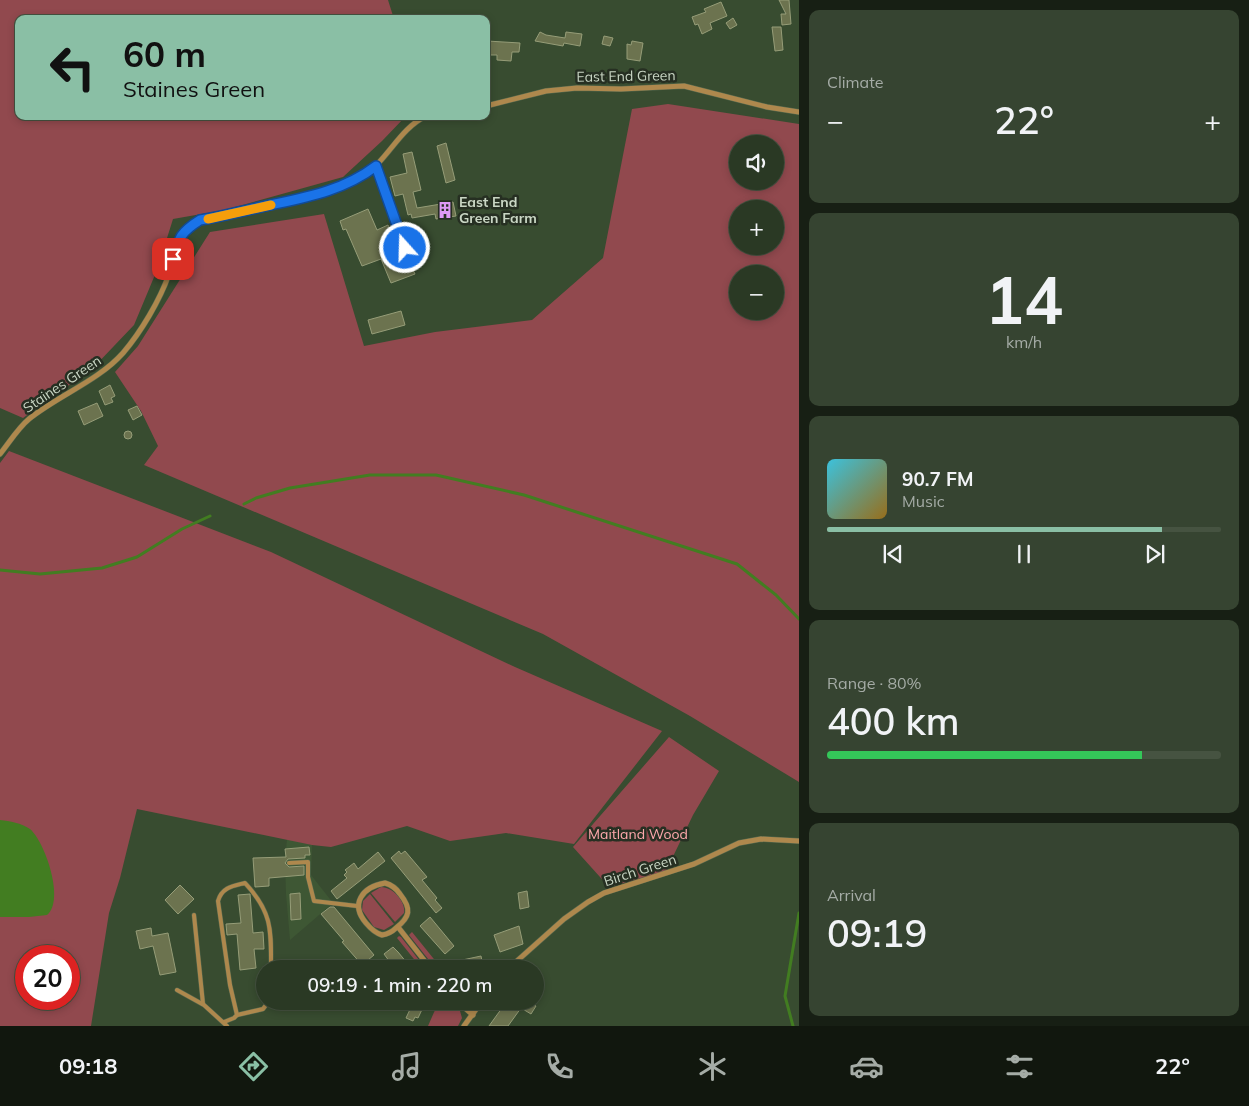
<!DOCTYPE html>
<html lang="en">
<head>
<meta charset="utf-8">
<style>
  body { margin:0; font-family:Mulish,sans-serif; background:#364431; color:#f1f3f6; height:100vh; display:flex; flex-direction:column; font-size:19px; white-space:nowrap }
  * { box-sizing:border-box; margin:0 }
  p { font-size:16px; color:#a5aca6 }
  .icon { flex:none; width:28px; height:28px; fill:none; stroke:currentColor; stroke-width:2; stroke-linecap:round; stroke-linejoin:round }
  .map { position:relative; flex:1; overflow:hidden }
  .side { display:flex; flex-direction:column; gap:10px; padding:10px; background:#171f14; width:450px }
  .side>* { flex:none }
  .top-card { position:absolute; left:15px; top:15px; width:475px; height:105px; border-radius:10px; box-shadow:0 2px 8px #0003,0 0 0 1px #465341; background:#8abfa5; color:#111; overflow:hidden }
  .controls { position:absolute; left:729px; top:135px; display:grid; gap:10px }
  .controls a { display:grid; place-items:center; width:55px; height:55px; border-radius:50%; background:#2a3924; box-shadow:0 2px 8px #0003,0 0 0 1px #465341; font-size:25px }
  .speed { position:absolute; left:15px; top:945px; display:flex; gap:10px; font-size:25px; font-weight:700; text-align:center }
  .speed>* { display:grid; place-content:center; width:65px; height:65px; border-radius:50%; background:#2a3924; box-shadow:0 2px 8px #0003,0 0 0 1px #465341; line-height:1 }
  .speed .limit { border:8px solid #d22; background:#fff; color:#111 }
  .pin { position:absolute; display:grid; place-items:center; width:42px; height:42px; color:#fff; margin:-21px; border-radius:10px; box-shadow:0 2px 8px #0006 }
  .me { position:absolute; width:55px; margin:-28px; rotate:340deg; stroke-linejoin:round; filter:drop-shadow(0 0 4px #0008) }
  .turn { display:flex; align-items:center; gap:18px; height:105px; padding:0 25px; font-size:22px }
  .turn .icon { width:65px; height:65px; stroke-width:2.5 }
  .turn b { display:block; font-size:35px; line-height:42px }
  .big { font-size:38px; font-weight:600; line-height:1.1 }
  .side .card { flex:1; display:flex; flex-direction:column; justify-content:center; gap:8px; min-width:0; padding:0 18px; border-radius:10px; background:#364431 }
  .side .dial { align-items:center; gap:0 }
  .dial b { font-size:65px; line-height:1 }
  .song { display:flex; align-items:center; gap:15px }
  .cover { width:60px; height:60px; border-radius:8px; background:linear-gradient(135deg,hsl(190 70% 55%),hsl(40 70% 35%)) }
  .played { height:5px; border-radius:2px; background:linear-gradient(90deg,#8abfa5 85%,#465341 85%) }
  .keys { display:flex; justify-content:space-around; direction:ltr }
  .heat { display:flex; justify-content:space-between; align-items:center; font-size:28px; direction:ltr }
  .charge { height:8px; border-radius:4px; background:linear-gradient(90deg,#34c759 80%,#465341 0) }
  .trip { position:absolute; left:256px; top:960px; width:288px; height:50px; border-radius:25px; background:#2a3924; box-shadow:0 2px 8px #0003,0 0 0 1px #465341; font-weight:600; line-height:50px; text-align:center }
  .tabs { display:flex; height:80px; justify-content:space-around; align-items:center; background:#11170e; color:#a5aca6 }
  .tabs .icon { width:35px; height:35px }
  .tabs .on { color:#8abfa5 }
  .tabs b { font-size:22px; color:#f1f3f6 }
  main { display:flex; flex:1; min-height:0 }
  .map>svg:first-child { display:block }
  .built { fill:#3e5734 }
  .green { fill:#91494e; fill-rule:evenodd }
  .water { fill:#427d21 }
  .lines { fill:none; stroke-linecap:round; stroke-linejoin:round }
  .stream { stroke:#427d21; stroke-width:3 }
  .building { fill:#6c734f; stroke:#969d78 }
  .service-casing { stroke:#55684e; stroke-width:5 }
  .minor-casing { stroke:#55684e; stroke-width:6 }
  .service { stroke:#ae884d; stroke-width:4 }
  .minor { stroke:#ae884d; stroke-width:5 }
  .route-casing { stroke:#114b97; stroke-width:12 }
  .route { stroke:#1a73e8; stroke-width:9 }
  .slow { stroke:#f59e0b; stroke-width:9 }
  .labels { text-anchor:middle; stroke-width:5; stroke-linejoin:round; paint-order:stroke }
  .street-label { font-size:14px; fill:#c9d6c4; stroke:#262f22 }
  .poi-label { font-size:14px; font-weight:bold; fill:#c9d6c4; stroke:#262f22; text-anchor:start }
  .park-label { font-size:14px; fill:#fea8ac; stroke:#262f22 }
</style>
</head>
<body>
<main>
<div class="map">
<svg width="799" height="1026" viewBox="0 0 799 1026">
  <rect width="100%" height="100%" fill="#384c30"/>
  <path class="built" d="M287 839 312 845 311 875 333 903 290 940 286 894 285 861Z"/>
  <g class="green">
    <path d="M0 0H388L394 19H19V116L405 117 382 141 343 177 224 210 173 219 157 270 134 325 93 368 23 418 0 408Z"/>
    <path d="M668 104 799 124V782L690 716 543 634 144 465 158 446 141 411 115 372 138 346 210 232 324 214 364 346 435 332 532 320 603 258 632 109ZM738 144H775V181H738ZM738 209H775V246H738ZM738 274H775V311H738Z"/>
    <path d="M9 451 271 552 515 667 662 731 574 844 506 833 450 841 407 826 331 847 312 845 137 809 120 878 109 913 91 1026H0V463ZM26 956H69V999H26Z"/>
    <path d="M669 737 719 771 693 815 666 871 609 887 573 847Z"/>
    <path d="M381 887C393 887 406 902 404 913L395 922 371 893Z"/>
    <path d="M370 894 394 924 384 930 374 927 362 910 363 901Z"/>
    <path d="M412 932 442 969H436L409 935Z"/>
    <path d="M399 936 401 937 426 969H422L397 938Z"/>
    <path d="M439 1001H451L460 1011 462 1018 458 1026H428Z"/>
  </g>
  <path class="water" d="M0 820C10 821 21 823 30 829 45 842 65 900 47 915L29 917H0Z"/>
  <g class="lines">
    <g class="stream">
      <path d="M244 504 256 498 290 488 370 475H436L524 495 737 564 776 595 799 619"/>
      <path d="M0 570 40 574 102 568 137 557 182 529 210 516"/>
      <path d="M793 1026 785 996 799 913"/>
    </g>
  </g>
  <g class="building">
    <path d="M779 0H789L791 24 782 25 781 14H786Z"/>
    <path d="M721 2 727 16 710 23 712 29 702 34 698 24 695 25 692 17 706 12 704 9Z"/>
    <path d="M733 18 737 25 730 29 726 23Z"/>
    <path d="M772 27H781L783 50 775 51Z"/>
    <path d="M540 32 546 35 565 38 566 32 582 34 580 46 564 43 563 46 535 41Z"/>
    <path d="M604 36 613 38 610 46 602 44Z"/>
    <path d="M487 41 520 43 519 52H512L511 61 497 60V55H486Z"/>
    <path d="M632 41 643 43 640 61 627 59V44L631 45Z"/>
    <path d="M446 143 455 180 446 183 437 146Z"/>
    <path d="M412 152 421 190 413 192 417 208 453 202 456 216 436 219 435 214 412 218 411 214 408 215 403 194 395 196 390 177 407 173 403 154Z"/>
    <path d="M368 209 377 230 388 225 404 263 409 261 415 274 391 283 381 259 362 266 346 229 343 230 340 221Z"/>
    <path d="M401 311 405 325 372 334 368 320Z"/>
    <path d="M110 385 115 396 111 398 113 402 105 405 99 391Z"/>
    <path d="M97 403 103 416 84 425 78 411Z"/>
    <path d="M137 406 142 415 133 420 128 410Z"/>
    <circle cx="128" cy="435" r="4"/>
    <path d="M309 847 310 855H305V858L288 859 285 863 289 867 304 866V875L269 878V886L255 887 253 858 286 857 285 849Z"/>
    <path d="M399 851 401 854 405 851 427 877 422 880 437 898 435 900 442 908 436 913 391 858Z"/>
    <path d="M378 852 385 861 337 899 331 891 347 878 344 875 347 872 345 870 354 863 358 869Z"/>
    <path d="M180 885 194 899 178 914 165 900Z"/>
    <path d="M527 891 529 907 520 909 518 893Z"/>
    <path d="M300 893 301 919 291 920 290 894Z"/>
    <path d="M250 894 253 933 263 932 264 949H254L256 968 240 970 237 934 227 935 226 924 241 923 238 895Z"/>
    <path d="M330 907H334L374 955 362 965 342 942 344 941 321 914Z"/>
    <path d="M430 917 454 946 445 954 420 926Z"/>
    <path d="M519 926 523 944 500 952 494 935Z"/>
    <path d="M151 928 152 936 168 933 176 972 160 975 153 946 140 949 136 931Z"/>
    <path d="M393 947 398 952 412 969H395L384 954Z"/>
    <path d="M481 956 483 966 470 969H440L439 965Z"/>
    <path d="M414 1001H426L418 1018 415 1017 413 1021 406 1018Z"/>
    <path d="M507 1001H526L536 1006 531 1014 521 1008 508 1026H489Z"/>
  </g>
  <g class="lines">
    <g class="service-casing">
      <g id="service">
        <path d="M376 166 405 248"/>
        <path d="M289 863 308 862V877L314 901 357 906"/>
        <path d="M194 915 203 1004"/>
        <path d="M177 990 204 1005 227 1026"/>
        <path d="M237 1015 263 1009 269 1001"/>
        <path d="M224 1022 234 1018 237 1015 230 985 218 901C222 887 233 886 245 883 273 913 271 931 271 969"/>
      </g>
    </g>
    <g class="minor-casing">
      <g id="minor">
        <path d="M486 106 546 91 577 88 621 89 684 86 767 107 799 112"/>
        <path d="M0 454C9 443 18 428 29 419 59 395 98 381 123 353 141 332 160 300 169 274 179 245 172 238 200 220 222 216 243 211 264 206 297 199 333 194 363 176 388 160 399 129 426 116"/>
        <path d="M385 883C392 885 396 888 400 894 412 909 410 917 396 928 392 932 388 934 382 935 375 933 371 929 366 923 350 904 362 887 385 883Z"/>
        <path d="M398 927 431 969"/>
        <path d="M508 969 564 919 588 902 604 893 694 864 739 843 761 839 799 841"/>
        <path d="M457 1001 473 1015"/>
        <path d="M464 1026 482 1001"/>
      </g>
    </g>
    <use href="#service" class="service"/>
    <use href="#minor" class="minor"/>
  </g>
  <g class="lines">
    <g class="route-casing">
      <path id="route" d="M173 259C179 237 181 232 200 220 221 217 241 211 261 207 302 198 342 192 376 166L405 248"/>
    </g>
    <use href="#route" class="route"/>
    <path class="slow" d="M208 219 271 205"/>
  </g>
  <defs>
    <g id="building-bare" transform="scale(1.35)"><path d="M-4-6H4V6H1V3H-1V6H-4ZM-2.5-4.3h1.7v1.8h-1.7ZM.8-4.3h1.7v1.8H.8ZM-2.5-1h1.7V.8h-1.7ZM.8-1h1.7V.8H.8Z" fill="#dc99f4" stroke="#262f22" stroke-width="2.5" paint-order="stroke"/></g>
  </defs>
  <g fill-rule="evenodd">
    <use href="#building-bare" x="445" y="210"/>
  </g>
  <g class="labels">
    <g class="street-label">
      <text transform="translate(626 76) rotate(-1)" y="5">East End Green</text>
      <text transform="translate(62 384) rotate(-34)" y="5">Staines Green</text>
      <text transform="translate(640 870) rotate(-18)" y="5">Birch Green</text>
    </g>
    <g class="poi-label">
      <text x="459" y="207">East End<tspan x="459" dy="16">Green Farm</tspan></text>
    </g>
    <g class="park-label">
      <text x="638" y="839">Maitland Wood</text>
    </g>
  </g>
</svg>
<div class="controls">
<a><svg class="icon" aria-label="sound" viewBox="0 0 24 24"><path d="M4 9h4l5-4v14l-5-4H4zM17 9q2 3 0 6"/></svg></a>
<a>+</a>
<a>−</a>
</div>
<div class="speed"><div class="limit">20</div></div>
<div class="pin" style="left:173px;top:259px;background:#d93025"><svg class="icon" aria-label="arrive" viewBox="0 0 24 24"><path d="M6 21V4h12l-3 4 3 4H6"/></svg></div>
<svg class="me" style="left:405px;top:248px" viewBox="-20 -20 40 40"><circle r="17" fill="#1a73e8" stroke="#fff" stroke-width="3"/><path d="M0-11L8 9 0 5-8 9z" fill="#fff"/></svg>
<div class="trip">09:19 · 1 min · 220 m</div>
<div class="top-card">
<div class="turn"><svg class="icon" aria-label="left" viewBox="0 0 24 24"><path d="M17 20v-9H6M10 6l-5 5 5 5"/></svg><div><b>60 m</b>Staines Green</div></div>
</div>
</div>
<section class="side">
<div class="card"><p>Climate</p>
<div class="heat"><a>−</a><b class="big">22°</b><a>+</a></div>
</div>
<div class="card dial"><b>14</b><p>km/h</p></div>
<div class="card">
<div class="song"><i class="cover"></i><div><b>90.7 FM</b><p>Music</p></div></div>
<div class="played"></div>
<div class="keys"><svg class="icon" aria-label="previous" viewBox="0 0 24 24"><path d="M18 5L8 12l10 7zM5 5v14"/></svg><svg class="icon" aria-label="pause" viewBox="0 0 24 24"><path d="M8 5v14M16 5v14"/></svg><svg class="icon" aria-label="next" viewBox="0 0 24 24"><path d="M6 5l10 7-10 7zM19 5v14"/></svg></div>
</div>
<div class="card"><p>Range · 80%</p><b class="big">400 km</b><div class="charge"></div></div>
<div class="card"><p>Arrival</p><b class="big">09:19</b></div>
</section>
</main>
<nav class="tabs">
<b>09:18</b>
<svg class="icon on" aria-label="directions" viewBox="0 0 24 24"><path d="M12 3l9 9-9 9-9-9zM9 14v-3h6M13 9l2 2-2 2"/></svg>
<svg class="icon" aria-label="music" viewBox="0 0 24 24"><path d="M9 18V5l10-2v13"/><circle cx="6" cy="18" r="3"/><circle cx="16" cy="16" r="3"/></svg>
<svg class="icon" aria-label="phone" viewBox="0 0 24 24"><path d="M5 4h4l2 5-3 2q2 4 5 5l2-3 5 2v4C11 20 4 13 5 4z"/></svg>
<svg class="icon" aria-label="climate" viewBox="0 0 24 24"><path d="M12 3v18M4 7l16 10M4 17L20 7"/></svg>
<svg class="icon" aria-label="car" viewBox="0 0 24 24"><path d="M5 17H2v-5l4-1 3-4h7l3 4 3 1v5h-3M9 17h6M6 11h13"/><circle cx="7" cy="17" r="2"/><circle cx="17" cy="17" r="2"/></svg>
<svg class="icon" aria-label="filters" viewBox="0 0 24 24"><path d="M4 7h16M4 17h16"/><circle cx="9" cy="7" r="2"/><circle cx="15" cy="17" r="2"/></svg>
<b>22°</b>
</nav>
</body>
</html>
